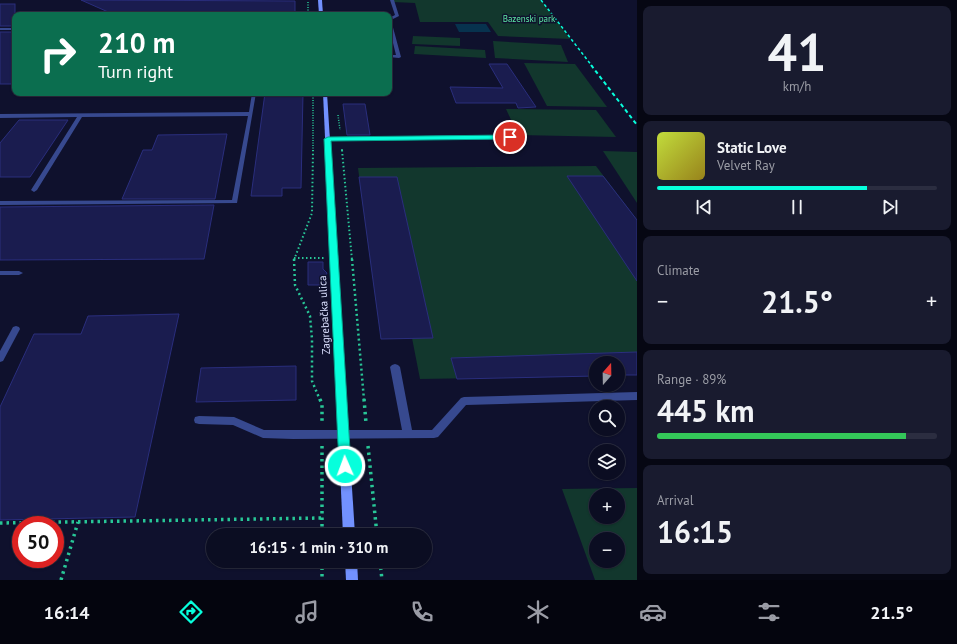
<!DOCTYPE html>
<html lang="en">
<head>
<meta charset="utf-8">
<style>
  body { margin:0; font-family:"PT Sans",sans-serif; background:#191b2f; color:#f1f3f6; height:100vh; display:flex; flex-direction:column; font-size:15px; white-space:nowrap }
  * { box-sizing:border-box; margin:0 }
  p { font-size:13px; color:#9a9ca5 }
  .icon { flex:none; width:22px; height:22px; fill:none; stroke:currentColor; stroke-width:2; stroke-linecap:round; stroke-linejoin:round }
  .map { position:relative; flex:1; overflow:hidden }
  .sheet { display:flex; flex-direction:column; gap:6px; padding:6px; background:#060713; width:320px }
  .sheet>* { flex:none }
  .guide { position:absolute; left:12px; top:12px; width:380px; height:84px; border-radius:8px; box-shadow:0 1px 3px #0004,0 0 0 1px #2b2d40; background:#0b6e4f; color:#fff; overflow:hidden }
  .needle { width:26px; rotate:20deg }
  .controls { position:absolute; left:589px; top:356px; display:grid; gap:8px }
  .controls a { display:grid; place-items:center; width:36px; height:36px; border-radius:50%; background:#0b0d22; box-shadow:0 1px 3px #0004,0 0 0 1px #2b2d40; font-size:20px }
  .speed { position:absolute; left:12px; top:516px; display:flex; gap:8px; font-size:20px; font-weight:700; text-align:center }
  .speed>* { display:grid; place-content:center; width:52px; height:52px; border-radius:50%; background:#0b0d22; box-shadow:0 1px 3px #0004,0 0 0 1px #2b2d40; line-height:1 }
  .speed .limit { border:6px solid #d22; background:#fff; color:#111 }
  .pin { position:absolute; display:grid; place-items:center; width:34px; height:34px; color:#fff; margin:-17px; border:2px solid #fff; border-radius:50%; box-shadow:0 1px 4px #0007 }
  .me { position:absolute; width:44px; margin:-22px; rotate:358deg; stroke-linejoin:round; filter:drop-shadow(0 0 3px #0008) }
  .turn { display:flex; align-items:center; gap:14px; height:84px; padding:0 20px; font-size:18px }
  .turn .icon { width:52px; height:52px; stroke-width:2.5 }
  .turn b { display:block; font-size:28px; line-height:34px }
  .big { font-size:30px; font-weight:600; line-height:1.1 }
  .sheet .widget { flex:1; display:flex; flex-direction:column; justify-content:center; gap:6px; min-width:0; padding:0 14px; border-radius:8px; background:#191b2f }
  .sheet .dial { align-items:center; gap:0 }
  .dial b { font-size:52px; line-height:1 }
  .song { display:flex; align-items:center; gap:12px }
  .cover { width:48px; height:48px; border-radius:6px; background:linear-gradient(135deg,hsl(70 70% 55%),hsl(50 70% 35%)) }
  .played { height:4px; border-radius:2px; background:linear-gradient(90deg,#07ffdc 75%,#2b2d40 75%) }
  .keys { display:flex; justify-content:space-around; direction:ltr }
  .heat { display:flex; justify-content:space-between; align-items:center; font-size:22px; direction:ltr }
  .charge { height:6px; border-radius:3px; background:linear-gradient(90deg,#34c759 89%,#2b2d40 0) }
  .trip { position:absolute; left:206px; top:528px; width:226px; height:40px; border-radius:20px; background:#0b0d22; box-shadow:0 1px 3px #0004,0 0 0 1px #2b2d40; font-weight:600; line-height:40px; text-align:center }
  .tabs { display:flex; height:64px; justify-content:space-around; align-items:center; background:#04050e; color:#9a9ca5 }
  .tabs .icon { width:28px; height:28px }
  .tabs .current { color:#07ffdc }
  .tabs b { font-size:18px; color:#f1f3f6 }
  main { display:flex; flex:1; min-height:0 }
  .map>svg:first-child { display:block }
  .green { fill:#12372d; fill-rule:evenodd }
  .water { fill:#07324e }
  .building { fill:#1a1c4f; stroke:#2a2e7d }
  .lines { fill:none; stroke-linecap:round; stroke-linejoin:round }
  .path-far3 { stroke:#28c797; stroke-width:1.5; stroke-dasharray:1 1.5; stroke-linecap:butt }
  .path-far2 { stroke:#28c797; stroke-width:2; stroke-dasharray:1.5 2.5; stroke-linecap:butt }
  .path-far1 { stroke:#28c797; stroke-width:2.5; stroke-dasharray:2 3; stroke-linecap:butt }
  .path { stroke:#28c797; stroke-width:3.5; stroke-dasharray:2.5 4; stroke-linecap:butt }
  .service { fill:#37498f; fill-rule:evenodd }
  .secondary { fill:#7291ff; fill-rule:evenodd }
  .rail-far1 { stroke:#07ffdc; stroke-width:1.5; stroke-dasharray:3 2.5; stroke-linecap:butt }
  .rail { stroke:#07ffdc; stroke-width:2; stroke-dasharray:4 3; stroke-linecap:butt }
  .route { fill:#07ffdc; stroke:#05a68f }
  .labels { text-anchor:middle; stroke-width:3; stroke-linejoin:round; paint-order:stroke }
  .far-park-label { font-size:9px; fill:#5de9a4; stroke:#0f112d }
  .street-label { font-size:11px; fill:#dbe0ff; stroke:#0f112d }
</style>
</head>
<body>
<main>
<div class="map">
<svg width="637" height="580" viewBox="0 0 637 580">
  <rect width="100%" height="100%" fill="#0f112d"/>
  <g class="green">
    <path d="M392 0H541L570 39 498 36 488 22H420L415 3 393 2Z"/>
    <path d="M413 36 460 38V46L412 44Z"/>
    <path d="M493 41 561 45 568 62 495 58Z"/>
    <path d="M415 46 485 50 486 58 414 54Z"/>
    <path d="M524 63 575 64 607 107 547 106Z"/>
    <path d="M506 109 596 110 616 137 518 135Z"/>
    <path d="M603 151 637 152V203Z"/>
    <path d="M596 166 637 220V375H618V363H596V376L420 379 412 338 381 339 358 168Z"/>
    <path d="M637 488V580H595L562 489ZM596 495H618V517H596ZM596 539H618V561H596Z"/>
  </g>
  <path class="water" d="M455 24H486L491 32H459Z"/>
  <g class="building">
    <path d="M81 0 295 1V15H115Z"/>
    <rect x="0" y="4" width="15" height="22"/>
    <rect x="0" y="32" width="15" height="52"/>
    <path d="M489 64H507L536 107 518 108 516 103H456L450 87 503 88Z"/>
    <path d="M265 93H303L301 188H282V196H251Z"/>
    <path d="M343 104H365L370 135H347Z"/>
    <path d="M19 120H68L30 177H0V143Z"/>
    <path d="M227 134 215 199H122L143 150H152L158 135Z"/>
    <path d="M567 176H603L637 220V281Z"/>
    <path d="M359 177H397L433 338 381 339Z"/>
    <path d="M214 205 204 259 0 260V207Z"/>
    <path d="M308 262H323V269L327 273 324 279V285H308Z"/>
    <path d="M179 314 135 517 0 520V407L34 334H81L88 316Z"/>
    <path d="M637 352V375H618V363H596V376L457 379 451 358Z"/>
    <path d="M296 366V400L196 402 201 368Z"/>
  </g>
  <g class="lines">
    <g class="path-far3">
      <path d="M308 2V15"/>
      <path d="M338 115 340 130"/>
      <path d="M342 149V151"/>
      <path d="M313 151V95"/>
    </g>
    <g class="path-far2">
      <path d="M342 150 352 260"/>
      <path d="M294 258H324"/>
      <path d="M294 260 312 213 313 150"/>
    </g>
    <g class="path-far1">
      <path d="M294 259 295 285 310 316 312 339V381L320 400"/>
      <path d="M352 259 364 400"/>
    </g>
    <g class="path">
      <path d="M320 399 322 405V423"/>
      <path d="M364 399 366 423"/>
      <path d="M322 446V535"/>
      <path d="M368 446 377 535"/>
      <path d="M0 523 322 518"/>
      <path d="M322 561V580"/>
      <path d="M380 561 382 580"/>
      <path d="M61 580 78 522"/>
    </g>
    <g class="service">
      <path d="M390 0H394L399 16 391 20 401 57 399 58 389 57V55H396L389 27V18L395 15Z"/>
      <rect x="0" y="28" width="15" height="2"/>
      <path d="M252 93H256L237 203 0 205V201L232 200 248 116 82 117 37 190 34 192 31 190 77 117 0 118V114L249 112Z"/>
      <path d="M510 135 513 137 512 138 328 141 325 139 328 137Z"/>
      <path d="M0 271H19L23 273 19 275H0Z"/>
      <path d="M16 326 19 327 20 329 3 361 0 362V351L13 327Z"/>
      <path d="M395 364 398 365 400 367 412 430H432L461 398 464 397 637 392V400L466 405 438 437 434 438 293 439 263 438 233 425 199 424 195 423 194 420 195 417 199 416 234 417 264 430H402L390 367 392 365Z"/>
    </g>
    <g class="secondary">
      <path d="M318 0H322L323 15H319Z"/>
      <path d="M323 93H327L355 535H343Z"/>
      <path d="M345 561H357L358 580H346Z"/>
    </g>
    <path class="rail-far1" d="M541 0 592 66"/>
    <path class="rail" d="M591 65 637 125"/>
  </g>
  <path class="route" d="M510 135 513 137 512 139 331 141 351 466 349 469 345 471 341 469 339 466 324 139 328 137Z"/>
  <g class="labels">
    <g class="far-park-label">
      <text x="529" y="22">Bazenski park</text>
    </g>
    <g class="street-label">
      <text transform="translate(324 315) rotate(-93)" y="4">Zagrebačka ulica</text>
    </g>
  </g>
</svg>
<div class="controls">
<a><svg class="needle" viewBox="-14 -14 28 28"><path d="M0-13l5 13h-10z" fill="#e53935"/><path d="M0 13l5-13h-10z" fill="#9a9ca5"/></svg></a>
<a><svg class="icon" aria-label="search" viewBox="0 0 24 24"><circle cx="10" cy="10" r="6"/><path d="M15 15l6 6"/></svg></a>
<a><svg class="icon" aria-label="layers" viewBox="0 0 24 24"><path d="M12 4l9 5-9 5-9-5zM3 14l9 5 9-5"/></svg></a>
<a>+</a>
<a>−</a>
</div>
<div class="speed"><div class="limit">50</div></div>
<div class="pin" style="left:510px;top:137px;background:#d93025"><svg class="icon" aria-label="arrive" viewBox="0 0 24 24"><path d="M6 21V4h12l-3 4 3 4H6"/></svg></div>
<svg class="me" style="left:345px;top:466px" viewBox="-20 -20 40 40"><circle r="17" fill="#07ffdc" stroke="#fff" stroke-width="3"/><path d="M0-11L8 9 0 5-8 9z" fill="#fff"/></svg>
<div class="trip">16:15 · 1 min · 310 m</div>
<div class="guide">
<div class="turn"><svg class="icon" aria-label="right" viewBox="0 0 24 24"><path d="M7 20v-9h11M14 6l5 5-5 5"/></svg><div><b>210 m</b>Turn right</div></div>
</div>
</div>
<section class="sheet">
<div class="widget dial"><b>41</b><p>km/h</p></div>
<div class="widget">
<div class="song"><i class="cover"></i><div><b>Static Love</b><p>Velvet Ray</p></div></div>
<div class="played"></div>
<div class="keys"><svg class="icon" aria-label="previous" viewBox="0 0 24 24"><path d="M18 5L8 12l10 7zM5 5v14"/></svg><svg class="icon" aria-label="pause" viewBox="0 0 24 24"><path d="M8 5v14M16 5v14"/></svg><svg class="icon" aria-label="next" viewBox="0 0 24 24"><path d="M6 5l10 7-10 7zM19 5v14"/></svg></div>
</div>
<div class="widget"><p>Climate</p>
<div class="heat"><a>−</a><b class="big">21.5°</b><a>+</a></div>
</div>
<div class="widget"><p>Range · 89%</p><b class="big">445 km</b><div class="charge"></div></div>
<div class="widget"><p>Arrival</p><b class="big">16:15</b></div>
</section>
</main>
<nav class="tabs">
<b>16:14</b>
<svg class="icon current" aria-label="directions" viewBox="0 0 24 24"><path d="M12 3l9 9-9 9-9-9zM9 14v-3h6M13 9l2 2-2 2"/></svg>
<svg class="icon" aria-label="music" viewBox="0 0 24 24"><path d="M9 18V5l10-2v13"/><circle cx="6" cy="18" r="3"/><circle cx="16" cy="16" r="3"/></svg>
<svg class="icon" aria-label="phone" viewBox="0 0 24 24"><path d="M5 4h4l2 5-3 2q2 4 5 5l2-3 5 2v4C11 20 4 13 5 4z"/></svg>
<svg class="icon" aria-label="climate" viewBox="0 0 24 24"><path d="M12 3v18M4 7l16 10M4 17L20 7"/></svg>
<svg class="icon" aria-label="car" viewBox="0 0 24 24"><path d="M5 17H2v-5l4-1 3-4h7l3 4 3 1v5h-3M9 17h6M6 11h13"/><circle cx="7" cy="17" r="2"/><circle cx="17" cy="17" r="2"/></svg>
<svg class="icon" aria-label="filters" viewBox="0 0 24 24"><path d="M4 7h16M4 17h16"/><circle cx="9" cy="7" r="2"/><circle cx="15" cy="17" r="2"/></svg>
<b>21.5°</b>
</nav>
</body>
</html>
